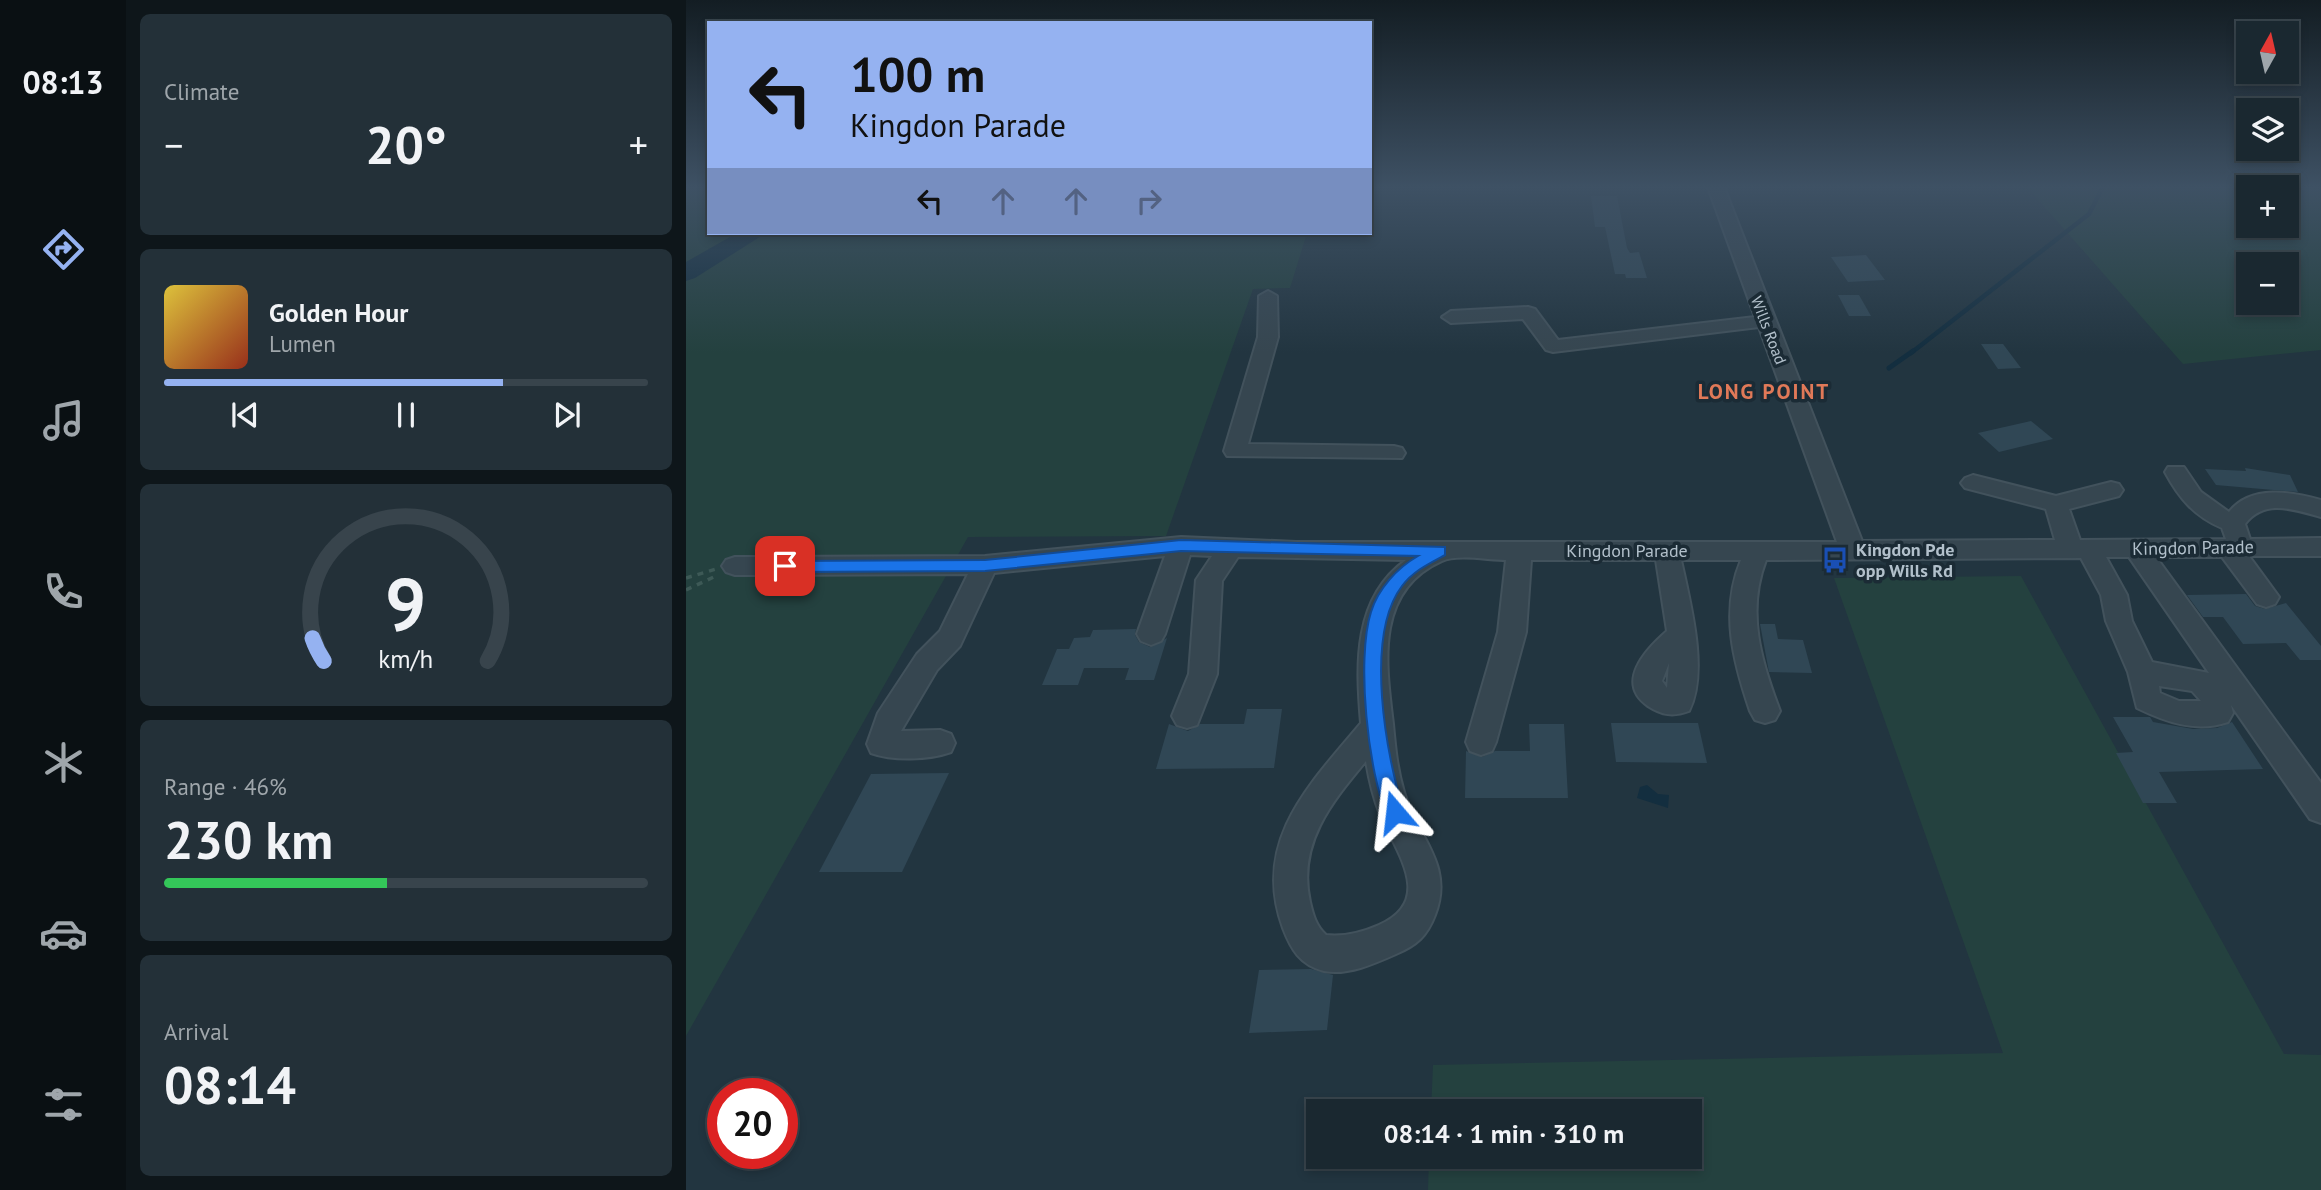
<!DOCTYPE html>
<html lang="en">
<head>
<meta charset="utf-8">
<style>
  body { margin:0; font-family:"PT Sans",sans-serif; background:#233038; color:#f1f3f6; height:100vh; display:flex; flex-direction:column; font-size:26px; white-space:nowrap }
  * { box-sizing:border-box; margin:0 }
  p { font-size:23px; color:#9fa6ab }
  .icon { flex:none; width:38px; height:38px; fill:none; stroke:currentColor; stroke-width:2; stroke-linecap:round; stroke-linejoin:round }
  .map { position:relative; flex:1; overflow:hidden }
  .sheet { display:flex; flex-direction:column; gap:14px; padding:14px; background:#0e161a; width:560px }
  .sheet>* { flex:none }
  .guide { position:absolute; left:21px; top:21px; width:665px; height:214px; border-radius:0px; box-shadow:0 4px 10px #0003,0 0 0 2px #38444c; background:#95b2f1; color:#111; overflow:hidden }
  .needle { width:46px; rotate:8deg }
  .controls { position:absolute; left:1550px; top:21px; display:grid; gap:14px }
  .controls a { display:grid; place-items:center; width:63px; height:63px; border-radius:0px; background:#1a2830; box-shadow:0 4px 10px #0003,0 0 0 2px #38444c; font-size:35px }
  .speed { position:absolute; left:21px; top:1078px; display:flex; gap:14px; font-size:35px; font-weight:700; text-align:center }
  .speed>* { display:grid; place-content:center; width:91px; height:91px; border-radius:50%; background:#1a2830; box-shadow:0 4px 10px #0003,0 0 0 2px #38444c; line-height:1 }
  .speed .limit { border:10px solid #d22; background:#fff; color:#111 }
  .pin { position:absolute; display:grid; place-items:center; width:60px; height:60px; color:#fff; margin:-30px; border-radius:14px; box-shadow:0 4px 10px #0006 }
  .me { position:absolute; width:77px; margin:-38px; rotate:343deg; stroke-linejoin:round; filter:drop-shadow(0 0 5px #0008) }
  .turn { display:flex; align-items:center; gap:24px; height:147px; padding:0 28px; font-size:32px }
  .turn .icon { width:91px; height:91px; stroke-width:2.5 }
  .turn b { display:block; font-size:49px; line-height:60px }
  .lanes { display:flex; align-items:center; height:66px; padding:0 28px; background:#0003; justify-content:center; gap:35px; direction:ltr }
  .lanes .off { opacity:.35 }
  .big { font-size:52px; font-weight:800; line-height:1.1 }
  .sheet .card { flex:1; display:flex; flex-direction:column; justify-content:center; gap:10px; min-width:0; padding:0 24px; border-radius:10px; background:#233038 }
  .sheet .dial { align-items:center; gap:0 }
  .dial svg { height:182px; overflow:visible; fill:none; stroke:#38444c; stroke-width:7; stroke-linecap:round; text-anchor:middle }
  .dial text { fill:#f1f3f6; stroke:none }
  .song { display:flex; align-items:center; gap:21px }
  .cover { width:84px; height:84px; border-radius:10px; background:linear-gradient(135deg,hsl(50 70% 55%),hsl(10 70% 35%)) }
  .played { height:7px; border-radius:4px; background:linear-gradient(90deg,#95b2f1 70%,#38444c 70%) }
  .keys { display:flex; justify-content:space-around; direction:ltr }
  .heat { display:flex; justify-content:space-between; align-items:center; font-size:38px; direction:ltr }
  .charge { height:10px; border-radius:5px; background:linear-gradient(90deg,#34c759 46%,#38444c 0) }
  .trip { position:absolute; left:620px; top:1099px; width:396px; height:70px; border-radius:0px; background:#1a2830; box-shadow:0 4px 10px #0003,0 0 0 2px #38444c; font-weight:800; line-height:70px; text-align:center }
  main { display:flex; flex:1; min-height:0 }
  .dock { display:flex; flex-direction:column; width:126px; justify-content:space-around; align-items:center; background:#0a1013; color:#9fa6ab }
  .dock .icon { width:49px; height:49px }
  .dock .current { color:#95b2f1 }
  .dock b { font-size:32px; color:#f1f3f6 }
  .map>svg:first-child { display:block }
  .green { fill:#24413f; fill-rule:evenodd }
  .water { fill:#132e3f }
  .lines { fill:none; stroke-linecap:round; stroke-linejoin:round }
  .stream-far1 { stroke:#132e3f; stroke-width:4.5 }
  .stream { stroke:#132e3f; stroke-width:5 }
  .river { fill:#132e3f; fill-rule:evenodd }
  .building { fill:#304755 }
  .minor-casing { stroke:#42525c; stroke-width:4 }
  .path { stroke:#3d5956; stroke-width:3.5; stroke-dasharray:6 6; stroke-linecap:butt }
  .minor { fill:#364650; fill-rule:evenodd }
  .route { fill:#1a73e8; stroke:#114b97; stroke-width:2 }
  .labels { text-anchor:middle; stroke-width:7; stroke-linejoin:round; paint-order:stroke }
  .far-street-label { font-size:16px; fill:#b2c0cb; stroke:#1b2b35 }
  .street-label { font-size:18px; fill:#b2c0cb; stroke:#1b2b35 }
  .poi-label { font-size:18px; font-weight:bold; fill:#b2c0cb; stroke:#1b2b35; text-anchor:start }
  .far-district-label { font-size:21px; font-weight:bold; letter-spacing:2px; fill:#e07958; stroke:#1b2b35 }
</style>
</head>
<body>
<main>
<nav class="dock">
<b>08:13</b>
<svg class="icon current" aria-label="directions" viewBox="0 0 24 24"><path d="M12 3l9 9-9 9-9-9zM9 14v-3h6M13 9l2 2-2 2"/></svg>
<svg class="icon" aria-label="music" viewBox="0 0 24 24"><path d="M9 18V5l10-2v13"/><circle cx="6" cy="18" r="3"/><circle cx="16" cy="16" r="3"/></svg>
<svg class="icon" aria-label="phone" viewBox="0 0 24 24"><path d="M5 4h4l2 5-3 2q2 4 5 5l2-3 5 2v4C11 20 4 13 5 4z"/></svg>
<svg class="icon" aria-label="climate" viewBox="0 0 24 24"><path d="M12 3v18M4 7l16 10M4 17L20 7"/></svg>
<svg class="icon" aria-label="car" viewBox="0 0 24 24"><path d="M5 17H2v-5l4-1 3-4h7l3 4 3 1v5h-3M9 17h6M6 11h13"/><circle cx="7" cy="17" r="2"/><circle cx="17" cy="17" r="2"/></svg>
<svg class="icon" aria-label="filters" viewBox="0 0 24 24"><path d="M4 7h16M4 17h16"/><circle cx="9" cy="7" r="2"/><circle cx="15" cy="17" r="2"/></svg>
</nav>
<section class="sheet">
<div class="card"><p>Climate</p>
<div class="heat"><a>−</a><b class="big">20°</b><a>+</a></div>
</div>
<div class="card">
<div class="song"><i class="cover"></i><div><b>Golden Hour</b><p>Lumen</p></div></div>
<div class="played"></div>
<div class="keys"><svg class="icon" aria-label="previous" viewBox="0 0 24 24"><path d="M18 5L8 12l10 7zM5 5v14"/></svg><svg class="icon" aria-label="pause" viewBox="0 0 24 24"><path d="M8 5v14M16 5v14"/></svg><svg class="icon" aria-label="next" viewBox="0 0 24 24"><path d="M6 5l10 7-10 7zM19 5v14"/></svg></div>
</div>
<div class="card dial"><svg viewBox="0 0 100 80">
<path d="M14 69A42 42 0 1 1 86 69"/>
<path d="M14 69A42 42 0 0 1 9 59" stroke="#95b2f1"/>
<text x="50" y="56" font-size="32" font-weight="700">9</text>
<text x="50" y="72" font-size="11">km/h</text>
</svg></div>
<div class="card"><p>Range · 46%</p><b class="big">230 km</b><div class="charge"></div></div>
<div class="card"><p>Arrival</p><b class="big">08:14</b></div>
</section>
<div class="map">
<svg width="1635" height="1190" viewBox="0 0 1635 1190">
  <rect width="100%" height="100%" fill="#223540"/>
  <g class="green">
    <path d="M0 187H23V233H621L604 288 567 289 480 536 282 537 0 1036Z"/>
    <path d="M1341 187H1635V350L1497 364ZM1563 187H1601V226H1563ZM1563 264H1601V303H1563Z"/>
    <path d="M1335 576 1598 1054 1635 1055V1190H742L743 1157H1003V1111H745L747 1065 1317 1053 1148 578Z"/>
  </g>
  <path class="water" d="M961 785 972 794 983 795 982 808 951 798 954 787Z"/>
  <g class="lines">
    <path class="stream-far1" d="M1225 353 1403 214 1417 187"/>
    <path class="stream" d="M1203 368 1227 351"/>
    <path class="river" d="M51 233H80L9 278 0 281V262Z"/>
  </g>
  <g class="building">
    <path d="M905 196H931L941 248 944 253 953 252 961 278H940L939 274H929L919 227H909Z"/>
    <path d="M1180 255 1199 280 1162 282 1145 257Z"/>
    <path d="M1152 295H1173L1185 316H1163Z"/>
    <path d="M1295 344H1317L1335 368 1312 369Z"/>
    <path d="M1345 421 1367 439 1313 452 1292 433Z"/>
    <path d="M1559 468 1604 475 1612 492 1530 485 1519 469 1560 471Z"/>
    <path d="M1560 594 1569 606 1579 609 1600 603 1635 646V660H1614L1600 643 1557 644 1537 617H1517L1501 595Z"/>
    <path d="M1074 624H1089L1092 639 1117 640 1126 673 1083 672Z"/>
    <path d="M450 629 449 635 453 642 464 647 481 638 468 680H439L443 668H398L392 685H356L371 649H383L388 638 404 637 407 630Z"/>
    <path d="M561 709H596L588 768 470 769 483 724 502 731 514 724H558Z"/>
    <path d="M1427 717H1464L1467 722 1507 729 1531 728 1546 722 1577 769 1473 772 1491 803H1457L1430 753 1447 752Z"/>
    <path d="M925 723H1012L1021 763 930 762Z"/>
    <path d="M843 724H878L882 798H779L780 751 796 757 809 751H844Z"/>
    <path d="M263 773 216 872H133L185 774Z"/>
    <path d="M625 969 647 975 641 1030 563 1033 573 970Z"/>
  </g>
  <g class="lines">
    <g class="minor-casing">
      <g id="minor">
        <path d="M1022 187H1038L1176 541 1369 540 1360 509 1279 488 1275 483 1279 478 1287 475 1370 496 1425 482 1433 484 1437 490 1433 496 1383 509 1394 540 1540 539 1536 528C1508 516 1493 498 1479 472L1482 467H1498L1515 492 1543 512C1565 484 1606 492 1635 500V517C1609 510 1579 498 1559 524L1564 539 1635 538V556H1563L1593 597 1589 604 1580 607 1571 604 1536 557H1470L1635 783V823L1624 819 1545 705 1547 713 1542 722C1510 733 1480 722 1451 708L1442 672 1420 621 1415 595 1395 558 1080 560C1060 612 1075 661 1094 711L1089 720 1079 723 1069 720 1064 711C1047 661 1034 611 1055 560H995C1004 602 1023 672 1003 711 987 717 976 715 962 706 929 683 959 650 981 631L970 560H845L840 632 810 742 806 751 795 755 784 751 780 742 812 632 820 560C802 560 772 554 756 561 688 591 700 665 707 724 709 746 711 769 718 792 730 836 769 864 749 915 741 936 731 945 710 954 690 963 661 976 638 971 614 965 605 949 597 928 565 841 624 784 675 723 670 664 667 598 720 560L552 557 536 581 531 674 511 725 501 728 491 725 486 716 503 674 510 580 526 556 504 555 479 634 475 641 465 645 455 641 451 634 479 556 308 573 274 646 251 670 215 731 254 730 265 734 269 743 265 752C243 760 207 761 185 753L181 744 192 713 231 654 254 631 282 574 49 575 40 572 36 566 40 560 49 557 299 556 495 537 610 542H1151L1073 327 867 352 860 350 837 319 765 323 756 317 765 311 842 307 849 309 872 340 1069 317ZM1420 557H1443L1523 673 1466 662 1446 621 1441 595ZM983 663 981 688 976 681ZM1473 686 1506 691 1515 701H1493L1474 693ZM680 761C683 779 687 797 694 814 709 851 750 900 693 925 677 932 658 937 640 935 630 926 627 915 624 902 611 844 645 803 680 761Z"/>
        <path d="M582 291 591 296 592 337 562 444 708 446 716 448 719 453 716 458 541 456 538 451 572 337 573 296Z"/>
      </g>
    </g>
    <g class="path">
      <path d="M0 578 30 569"/>
      <path d="M0 590 32 575"/>
    </g>
    <use href="#minor" class="minor"/>
  </g>
  <linearGradient id="sky" x2="0" y2="1"><stop stop-color="#131d23"/><stop offset="0.53" stop-color="#3e5164"/><stop offset="1" stop-color="#3e5164" stop-opacity="0"/></linearGradient>
  <rect width="1635" height="353" fill="url(#sky)"/>
  <path class="route" d="M495 540 759 547V555C744 563 727 571 716 586 678 636 700 756 718 812L716 818 709 821 702 818C682 774 670 659 685 612 692 589 711 568 732 556L495 551 299 571 99 572 91 566 99 561 299 560Z"/>
  <defs>
    <g id="bus-bare" transform="scale(2.1)"><path d="M-5-6H5V4H4V6H2V4H-2V6H-4V4H-5ZM-3.5-4V0h7V-4ZM-3.5 1.2v1.5H-2V1.2ZM2 1.2v1.5H3.5V1.2Z" fill="#1a4fb4" stroke="#1b2b35" stroke-width="2.5" paint-order="stroke"/></g>
  </defs>
  <g fill-rule="evenodd">
    <use href="#bus-bare" x="1149" y="560"/>
  </g>
  <g class="labels">
    <g class="far-street-label">
      <text transform="translate(1083 330) rotate(69)" y="6">Wills Road</text>
    </g>
    <g class="street-label">
      <text transform="translate(1507 548) rotate(-1)" y="6">Kingdon Parade</text>
      <text x="941" y="557">Kingdon Parade</text>
    </g>
    <g class="poi-label">
      <text x="1170" y="556">Kingdon Pde<tspan x="1170" dy="21">opp Wills Rd</tspan></text>
    </g>
    <g class="far-district-label">
      <text x="1078" y="399">LONG POINT</text>
    </g>
  </g>
</svg>
<div class="controls">
<a><svg class="needle" viewBox="-14 -14 28 28"><path d="M0-13l5 13h-10z" fill="#e53935"/><path d="M0 13l5-13h-10z" fill="#9fa6ab"/></svg></a>
<a><svg class="icon" aria-label="layers" viewBox="0 0 24 24"><path d="M12 4l9 5-9 5-9-5zM3 14l9 5 9-5"/></svg></a>
<a>+</a>
<a>−</a>
</div>
<div class="speed"><div class="limit">20</div></div>
<div class="pin" style="left:99px;top:566px;background:#d93025"><svg class="icon" aria-label="arrive" viewBox="0 0 24 24"><path d="M6 21V4h12l-3 4 3 4H6"/></svg></div>
<svg class="me" style="left:709px;top:812px" viewBox="-20 -20 40 40"><path d="M0-17L14 15 0 8-14 15z" fill="#1a73e8" stroke="#fff" stroke-width="4"/></svg>
<div class="trip">08:14 · 1 min · 310 m</div>
<div class="guide">
<div class="turn"><svg class="icon" aria-label="left" viewBox="0 0 24 24"><path d="M17 20v-9H6M10 6l-5 5 5 5"/></svg><div><b>100 m</b>Kingdon Parade</div></div>
<div class="lanes"><svg class="icon" aria-label="left" viewBox="0 0 24 24"><path d="M17 20v-9H6M10 6l-5 5 5 5"/></svg><svg class="icon off" aria-label="ahead" viewBox="0 0 24 24"><path d="M12 20V5M6 11l6-6 6 6"/></svg><svg class="icon off" aria-label="ahead" viewBox="0 0 24 24"><path d="M12 20V5M6 11l6-6 6 6"/></svg><svg class="icon off" aria-label="right" viewBox="0 0 24 24"><path d="M7 20v-9h11M14 6l5 5-5 5"/></svg></div>
</div>
</div>
</main>
</body>
</html>
